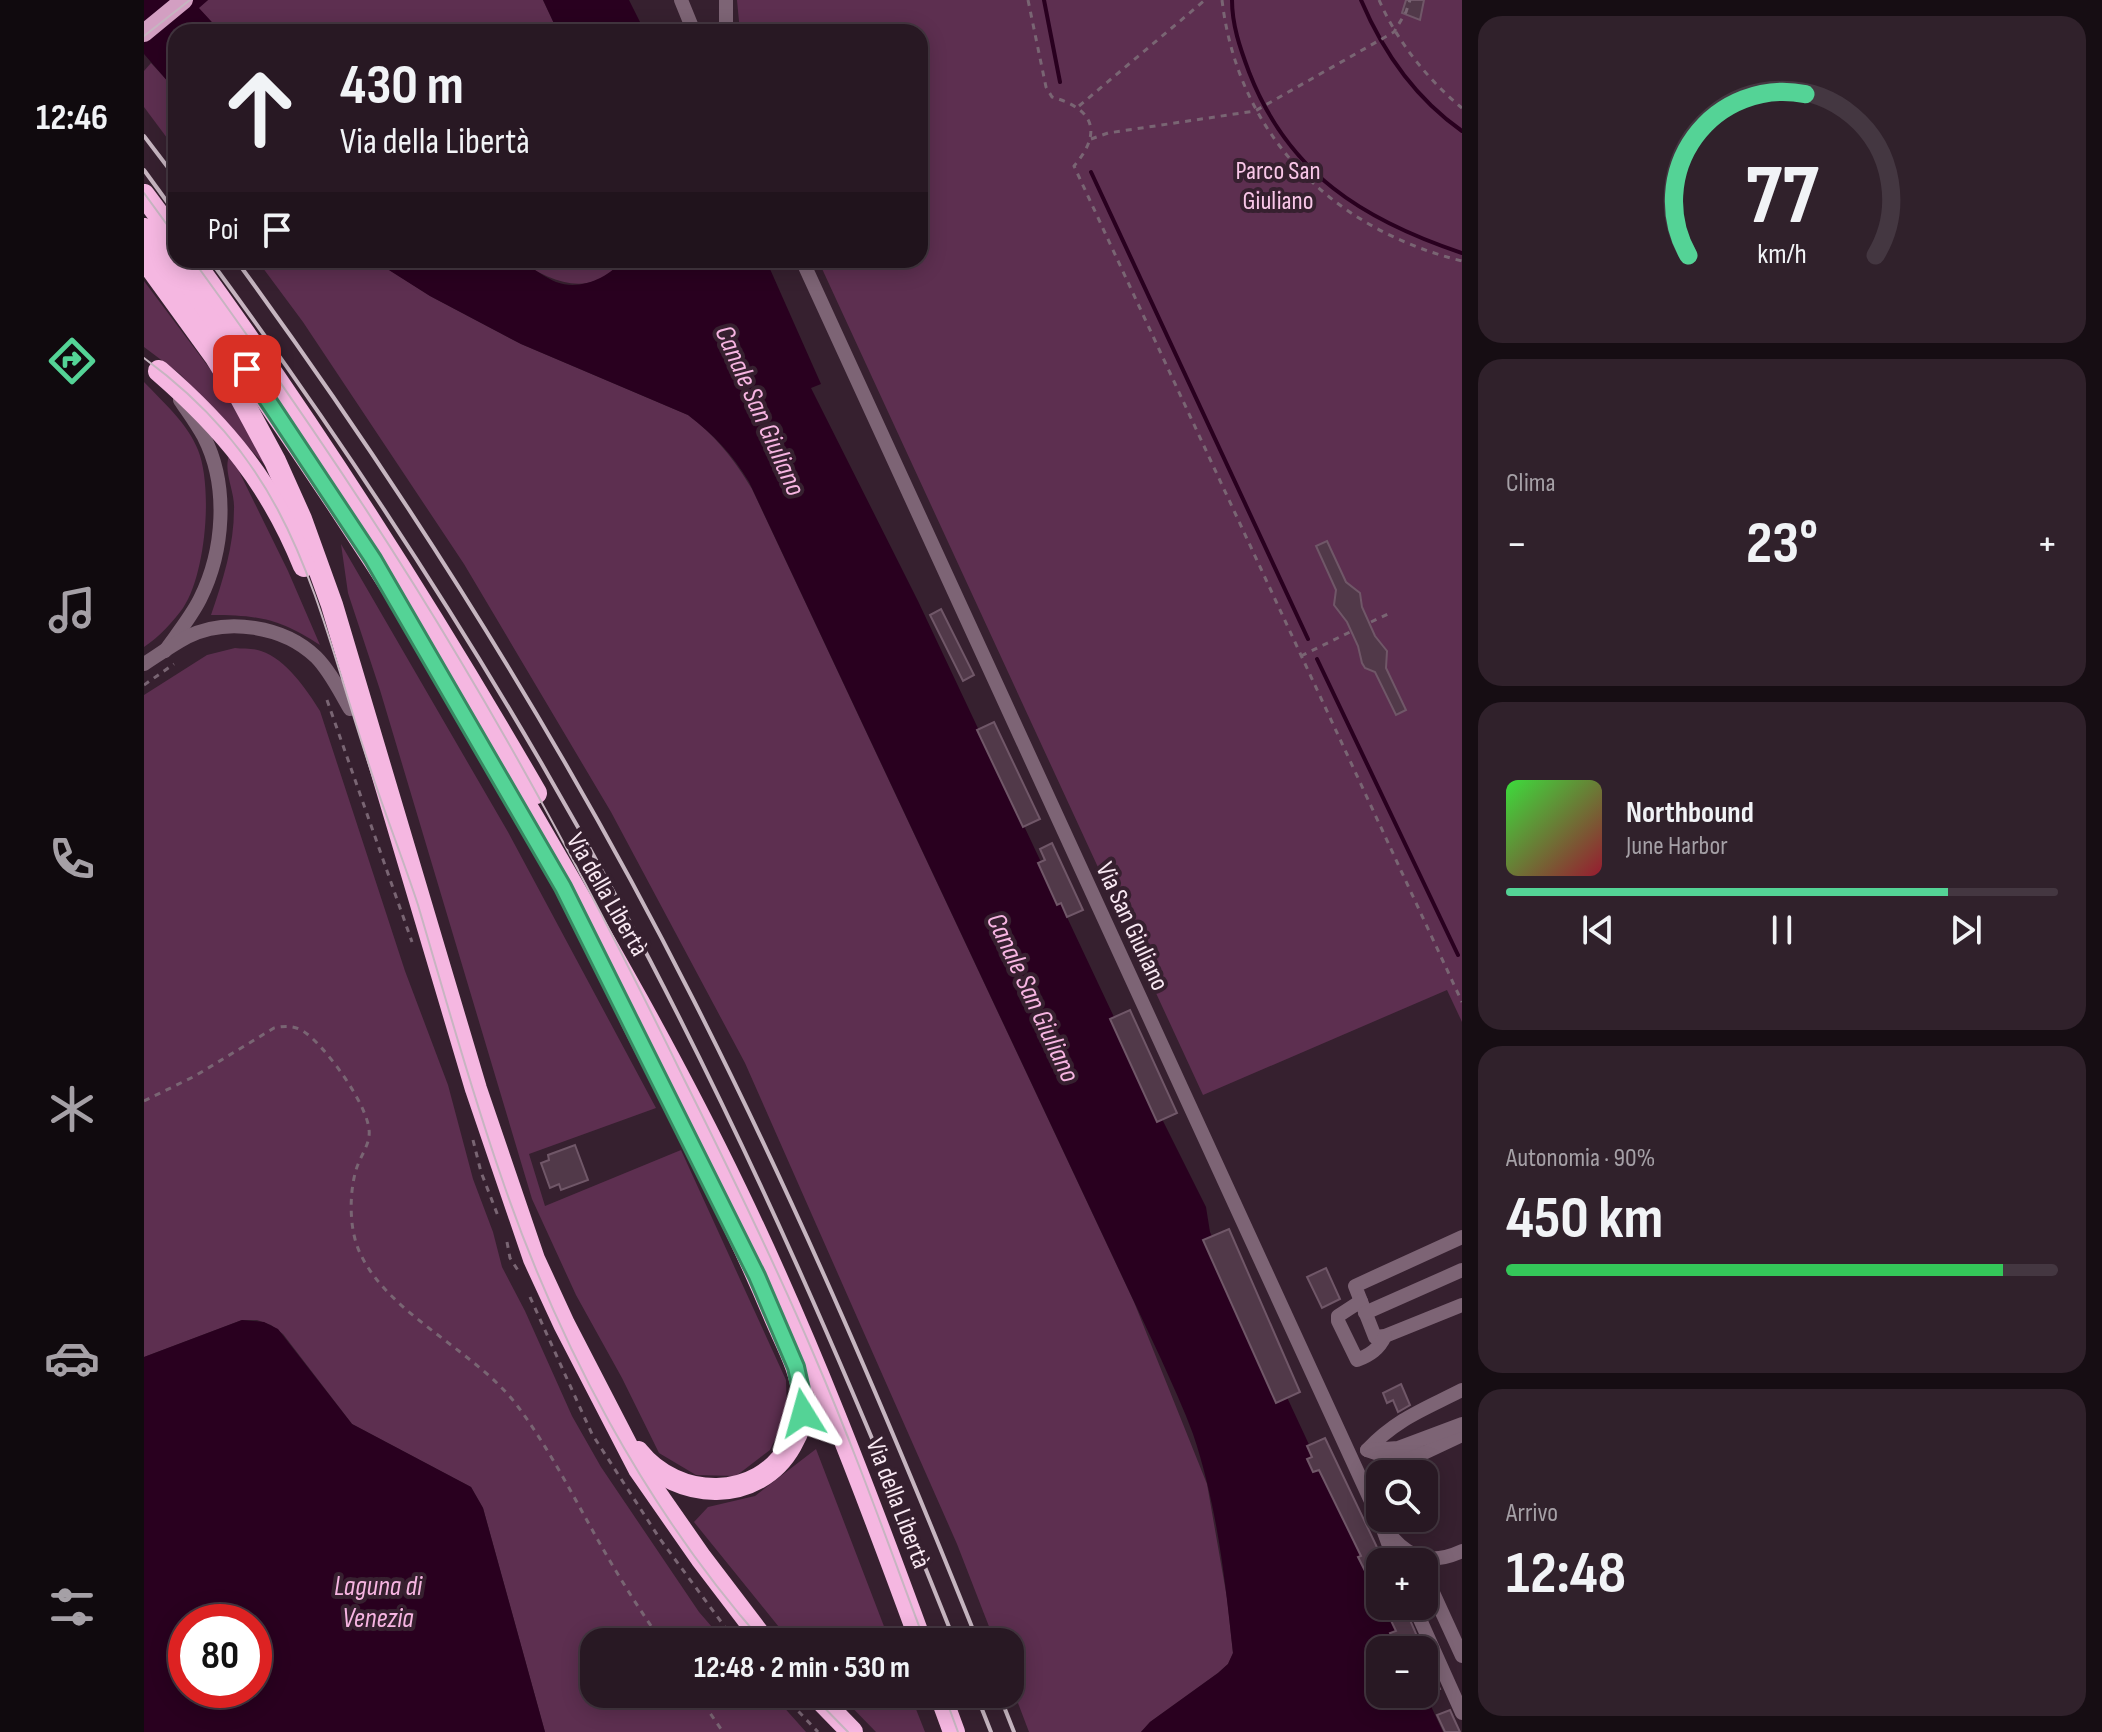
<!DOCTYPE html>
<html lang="it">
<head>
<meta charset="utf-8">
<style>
  body { margin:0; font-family:"Sofia Sans Condensed",sans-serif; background:#30212b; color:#f1f3f6; height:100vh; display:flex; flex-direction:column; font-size:30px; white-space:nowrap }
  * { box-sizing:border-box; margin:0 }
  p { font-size:26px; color:#a5a0a6 }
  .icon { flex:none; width:44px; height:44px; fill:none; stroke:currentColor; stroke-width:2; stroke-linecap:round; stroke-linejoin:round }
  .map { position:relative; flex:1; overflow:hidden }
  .sheet { display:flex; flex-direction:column; gap:16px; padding:16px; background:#160d13; width:640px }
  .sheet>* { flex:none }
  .banner { position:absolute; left:24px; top:24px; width:760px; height:244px; border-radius:24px; box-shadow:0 4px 20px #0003,0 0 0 2px #443741; background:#281823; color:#f1f3f6; overflow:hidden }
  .controls { position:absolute; left:1222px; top:1460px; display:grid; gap:16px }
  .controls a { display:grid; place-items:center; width:72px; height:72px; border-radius:16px; background:#281823; box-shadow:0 4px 20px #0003,0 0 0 2px #443741; font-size:40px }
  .speed { position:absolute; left:24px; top:1604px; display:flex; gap:16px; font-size:40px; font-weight:700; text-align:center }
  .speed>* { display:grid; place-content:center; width:104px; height:104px; border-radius:50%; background:#281823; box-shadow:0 4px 20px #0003,0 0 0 2px #443741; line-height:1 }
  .speed .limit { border:12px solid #d22; background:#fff; color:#111 }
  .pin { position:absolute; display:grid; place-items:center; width:68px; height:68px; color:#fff; margin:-34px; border-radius:16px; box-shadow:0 4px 12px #0006 }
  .me { position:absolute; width:88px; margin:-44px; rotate:352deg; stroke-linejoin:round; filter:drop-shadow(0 0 6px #0008) }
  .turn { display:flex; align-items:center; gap:28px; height:168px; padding:0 40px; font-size:36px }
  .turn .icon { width:104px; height:104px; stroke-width:2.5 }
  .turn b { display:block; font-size:56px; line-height:68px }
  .then { display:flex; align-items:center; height:76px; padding:0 40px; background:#0003; gap:16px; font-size:30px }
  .big { font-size:60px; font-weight:700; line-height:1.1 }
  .sheet .widget { flex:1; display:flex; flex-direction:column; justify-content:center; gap:12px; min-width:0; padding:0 28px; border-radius:24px; background:#30212b }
  .sheet .dial { align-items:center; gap:0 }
  .dial svg { height:208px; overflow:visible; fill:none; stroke:#443741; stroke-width:7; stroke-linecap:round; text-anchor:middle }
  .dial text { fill:#f1f3f6; stroke:none }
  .song { display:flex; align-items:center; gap:24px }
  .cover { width:96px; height:96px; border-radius:12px; background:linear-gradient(135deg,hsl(120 70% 55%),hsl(350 70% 35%)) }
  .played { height:8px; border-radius:4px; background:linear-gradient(90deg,#54d396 80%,#443741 80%) }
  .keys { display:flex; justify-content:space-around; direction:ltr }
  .heat { display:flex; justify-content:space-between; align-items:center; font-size:44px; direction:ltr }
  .charge { height:12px; border-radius:6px; background:linear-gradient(90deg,#34c759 90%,#443741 0) }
  .trip { position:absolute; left:436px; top:1628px; width:444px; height:80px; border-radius:24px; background:#281823; box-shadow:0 4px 20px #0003,0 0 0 2px #443741; font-weight:700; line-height:80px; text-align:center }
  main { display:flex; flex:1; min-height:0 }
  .menu { display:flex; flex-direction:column; width:144px; justify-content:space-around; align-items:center; background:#100a0e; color:#a5a0a6 }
  .menu .icon { width:56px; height:56px }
  .menu .active { color:#54d396 }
  .menu b { font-size:36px; color:#f1f3f6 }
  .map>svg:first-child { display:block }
  .green { fill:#5d2f50 }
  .water { fill:#29001f; fill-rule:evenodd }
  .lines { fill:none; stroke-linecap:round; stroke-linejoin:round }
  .stream { stroke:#29001f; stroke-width:4 }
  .building { fill:#513949; stroke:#705768; stroke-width:2 }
  .path { stroke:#796573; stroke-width:3; stroke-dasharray:6 6; stroke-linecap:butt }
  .minor { stroke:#7d6475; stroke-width:14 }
  .major { stroke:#d39fc2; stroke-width:18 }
  .highway { stroke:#f5b7e1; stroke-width:22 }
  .tram { stroke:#c6b5c0; stroke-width:2 }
  .rail { stroke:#c6b5c0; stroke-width:4 }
  .route-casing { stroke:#378962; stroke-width:20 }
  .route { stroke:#54d396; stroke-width:14 }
  .labels { text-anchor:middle; stroke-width:8; stroke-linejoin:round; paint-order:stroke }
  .park-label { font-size:26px; fill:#f9c6e8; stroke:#36202f }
  .street-label { font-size:26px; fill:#f8e8f2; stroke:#36202f }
  .water-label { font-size:28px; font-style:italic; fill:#f7b5e2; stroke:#36202f }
</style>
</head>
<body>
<main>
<nav class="menu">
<b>12:46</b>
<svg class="icon active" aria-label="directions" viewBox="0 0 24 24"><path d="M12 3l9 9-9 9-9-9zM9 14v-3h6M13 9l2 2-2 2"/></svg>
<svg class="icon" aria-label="music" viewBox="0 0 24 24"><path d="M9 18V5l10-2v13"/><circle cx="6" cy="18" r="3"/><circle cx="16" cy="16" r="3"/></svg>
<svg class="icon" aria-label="phone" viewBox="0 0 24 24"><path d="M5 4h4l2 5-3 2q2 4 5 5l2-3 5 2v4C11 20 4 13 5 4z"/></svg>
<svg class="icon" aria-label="climate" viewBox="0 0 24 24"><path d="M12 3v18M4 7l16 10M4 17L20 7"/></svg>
<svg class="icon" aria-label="car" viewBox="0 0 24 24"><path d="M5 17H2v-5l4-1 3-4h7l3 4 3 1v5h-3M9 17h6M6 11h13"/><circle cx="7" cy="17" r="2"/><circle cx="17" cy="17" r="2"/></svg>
<svg class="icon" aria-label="filters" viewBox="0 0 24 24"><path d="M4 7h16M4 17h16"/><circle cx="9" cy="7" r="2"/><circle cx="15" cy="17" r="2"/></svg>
</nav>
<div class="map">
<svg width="1318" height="1732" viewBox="0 0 1318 1732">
  <rect width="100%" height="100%" fill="#36202f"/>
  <g class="green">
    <path d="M64 0H399L414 32H77L54 8Z"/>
    <path d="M593 0H1318V1022L1303 990 1059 1095 674 260H776V32H596Z"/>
    <path d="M7 63 32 90V150L0 107V71Z"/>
    <path d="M113 260H230L286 296 377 344 544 415C572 436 590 459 608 489L990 1302 1063 1484 1083 1598 1089 1653 1084 1664 1074 1673 1006 1722 997 1732H885L866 1682V1642H851L813 1544 601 1063 467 812 320 564 159 322Z"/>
    <path d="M371 260H479C444 301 410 281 371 260Z"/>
    <path d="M0 281 84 393 122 466 36 374 0 347Z"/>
    <path d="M0 382C19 402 44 424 54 450 69 487 62 574 39 608 29 622 15 637 0 647Z"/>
    <path d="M86 453 144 571 176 645C136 619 115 615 67 615 79 580 90 546 90 509 91 490 78 471 86 453Z"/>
    <path d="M197 544 364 832 512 1108 385 1154 401 1206 537 1150 642 1380 643 1413 626 1450 592 1476 552 1475 515 1453 478 1378 432 1295 388 1199 236 690 204 593Z"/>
    <path d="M91 648C99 649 110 648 117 651 142 659 163 690 176 711L261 971 304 1085 329 1179 349 1232 358 1267 381 1311 428 1416 457 1467 555 1612 581 1642H450V1694H628L662 1732H401L339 1508 327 1487 208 1424 139 1334 127 1325 113 1320H98L0 1357V695L63 655Z"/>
    <path d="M672 1449 746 1642H647L550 1522 564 1507 611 1496Z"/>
    <path d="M695 1694H766L781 1732H732Z"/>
  </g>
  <g class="water">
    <path d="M0 0H64L55 8 77 32H32V91L0 54Z"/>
    <path d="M399 0H485L501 32H414Z"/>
    <path d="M229 260C275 260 322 257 367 260 383 261 397 276 412 282 436 291 464 278 479 260H622L677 384 667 388 774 601 1019 1121 1062 1207 1066 1232 1236 1597V1606H1240L1261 1650H1236V1694H1280V1691L1299 1732H997L1006 1722 1074 1673 1084 1664 1089 1653C1081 1579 1073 1505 1049 1434 1040 1409 1028 1384 1017 1359L605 482C588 454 570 435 544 415L377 344 286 296Z"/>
    <path d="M98 1320 120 1322 134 1329 208 1424 327 1487 339 1508 401 1732H0V1357ZM42 1622H110V1690H42Z"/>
  </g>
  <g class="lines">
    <g class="stream">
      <path d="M900 0 916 82"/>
      <path d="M1088 0C1088 25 1096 48 1105 72 1144 173 1219 220 1318 253"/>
      <path d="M1217 0C1239 52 1271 98 1318 131"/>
      <path d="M947 172 1164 639"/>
      <path d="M1173 659 1314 955"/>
    </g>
  </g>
  <g class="building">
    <path d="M1262 0H1280L1276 20 1258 13Z"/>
    <path d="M1183 541 1202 582 1216 593 1218 607 1231 636 1243 651 1242 668 1262 710 1252 715 1231 672 1221 668 1218 663 1214 646 1203 622 1190 605 1192 590 1172 546Z"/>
    <path d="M797 609 830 675 819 681 786 615Z"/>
    <path d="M850 722 896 819 879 827 833 730Z"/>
    <path d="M908 843 939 910 923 917 917 903 913 905 894 863 901 860 896 849Z"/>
    <path d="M986 1010 1033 1113 1013 1122 966 1019Z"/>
    <path d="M431 1145 444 1180 417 1190 415 1184 406 1188 397 1163 405 1160 404 1155Z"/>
    <path d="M1085 1229 1156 1392 1132 1403 1059 1240Z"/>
    <path d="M1182 1268 1196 1299 1178 1308 1163 1277Z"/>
    <path d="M1257 1384 1266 1405 1254 1412 1249 1400 1243 1403 1239 1393Z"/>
    <path d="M1181 1438 1240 1562H1236V1597L1224 1572 1222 1573 1214 1557 1217 1556 1175 1470 1169 1472 1163 1459 1168 1457 1163 1446Z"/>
    <path d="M1240 1606H1260L1279 1650H1253L1246 1633 1252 1631Z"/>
    <path d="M1280 1654 1296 1689 1280 1696Z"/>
    <path d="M1306 1710 1310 1719 1316 1732H1301L1293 1715Z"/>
  </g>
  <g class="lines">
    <g class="path">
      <path d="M884 0 902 87 908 97C950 109 959 132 930 166L1318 1002"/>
      <path d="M1078 0C1094 135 1188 229 1318 261"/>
      <path d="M1235 0C1253 41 1283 79 1318 108"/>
      <path d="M935 106 1061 0"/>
      <path d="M947 139 964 133 1111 111 1250 32 1262 12 1266 0"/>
      <path d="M1227 622 1246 613"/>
      <path d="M1157 656 1206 632"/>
      <path d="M0 685 30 664"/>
      <path d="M183 700 268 942"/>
      <path d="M0 1101 51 1076 130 1028C140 1026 149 1025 159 1031 180 1044 229 1110 225 1136 224 1147 215 1159 212 1170 205 1194 205 1230 216 1253 244 1314 329 1349 372 1404 412 1457 440 1519 475 1576 488 1598 503 1620 518 1642"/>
      <path d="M329 1140 337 1172 354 1216"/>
      <path d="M363 1242 366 1258 375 1272"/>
      <path d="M386 1297 448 1434 516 1539 592 1642"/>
      <path d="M553 1694 579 1732"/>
      <path d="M638 1694 674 1732"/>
    </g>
    <g class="minor">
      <path d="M537 0 550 32"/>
      <path d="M582 32V0"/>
      <path d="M658 260 1237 1523C1259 1555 1281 1568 1318 1551"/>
      <path d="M21 651C33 634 47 617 56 599 80 551 85 486 60 437 53 424 44 412 36 400"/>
      <path d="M0 664C14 655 28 645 43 637 83 617 140 626 172 657 186 671 196 692 206 709"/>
      <path d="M1318 1237 1211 1286 1231 1337 1241 1336 1318 1305"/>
      <path d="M1217 1301 1194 1316V1321L1213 1360C1226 1355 1235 1349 1241 1336"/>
      <path d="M1221 1313 1318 1270"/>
      <path d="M1223 1450C1254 1418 1279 1410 1318 1390"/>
      <path d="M1223 1450 1253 1460 1282 1452 1318 1435"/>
      <path d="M1227 1450 1254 1448 1318 1424"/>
      <path d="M1240 1532 1251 1562"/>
      <path d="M1280 1573 1318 1656"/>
      <path d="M1270 1606 1318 1713"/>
    </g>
    <path class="major" d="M0 33 40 0"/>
    <g class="highway">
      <path d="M0 195 32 238"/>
      <path d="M0 229C141 418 270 616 390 819 461 941 531 1063 592 1190 663 1337 721 1489 777 1642"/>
      <path d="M0 258 71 356 97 398 131 461 157 519 188 605 332 1089 390 1259 420 1324 495 1469 557 1558 621 1642"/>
      <path d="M48 260C173 432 286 610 392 793"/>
      <path d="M15 371C81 428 127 484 160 566"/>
      <path d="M486 1018C535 1116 587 1213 629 1313 640 1340 658 1370 659 1399 661 1415 655 1431 647 1445 614 1504 533 1501 494 1452"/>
      <path d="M671 1694 708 1732"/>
      <path d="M796 1694 810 1732"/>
    </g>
    <g class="tram">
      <path d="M0 36 46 0"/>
      <path d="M0 193 32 237"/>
      <path d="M49 260C143 389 234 522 316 660 397 795 470 935 539 1077 585 1169 630 1261 670 1355 711 1450 745 1546 781 1642"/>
      <path d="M0 358C154 471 170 600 226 768 241 814 259 859 274 905 301 996 326 1087 357 1176 414 1344 501 1508 619 1642"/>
      <path d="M667 1694 704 1732"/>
      <path d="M800 1694 814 1732"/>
    </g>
    <g class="rail">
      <path d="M0 136 32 178"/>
      <path d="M0 170 32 214"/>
      <path d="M66 260C216 464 354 677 474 900 603 1139 711 1390 811 1642"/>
      <path d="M92 260C263 494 418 740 549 999 655 1208 747 1424 834 1642"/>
      <path d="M832 1694 847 1732"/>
      <path d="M855 1694 870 1732"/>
    </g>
  </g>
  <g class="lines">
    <g class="route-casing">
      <path id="route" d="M103 369 229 559 419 887 613 1276 652 1367 659 1399V1413"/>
    </g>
    <use href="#route" class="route"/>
  </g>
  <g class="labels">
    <g class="park-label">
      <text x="1134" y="179">Parco San<tspan x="1134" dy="30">Giuliano</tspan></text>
    </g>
    <g class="street-label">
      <text transform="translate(464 894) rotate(60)" y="9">Via della Libertà</text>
      <text transform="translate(989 926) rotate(65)" y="9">Via San Giuliano</text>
      <text transform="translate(755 1503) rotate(69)" y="9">Via della Libertà</text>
    </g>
    <g class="water-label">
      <text transform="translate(617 410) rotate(66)" y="10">Canale San Giuliano</text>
      <text transform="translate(890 997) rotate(65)" y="10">Canale San Giuliano</text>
      <text x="234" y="1595">Laguna di<tspan x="234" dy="32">Venezia</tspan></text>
    </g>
  </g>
</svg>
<div class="controls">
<a><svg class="icon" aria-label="search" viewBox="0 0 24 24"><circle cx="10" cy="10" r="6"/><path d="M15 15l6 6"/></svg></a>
<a>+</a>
<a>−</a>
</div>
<div class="speed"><div class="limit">80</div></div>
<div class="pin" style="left:103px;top:369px;background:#d93025"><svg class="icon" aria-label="arrive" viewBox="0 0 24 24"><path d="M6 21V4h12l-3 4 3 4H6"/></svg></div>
<svg class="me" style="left:659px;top:1413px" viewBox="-20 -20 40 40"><path d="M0-17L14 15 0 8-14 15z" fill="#54d396" stroke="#fff" stroke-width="4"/></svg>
<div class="trip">12:48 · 2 min · 530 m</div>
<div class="banner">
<div class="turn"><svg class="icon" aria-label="ahead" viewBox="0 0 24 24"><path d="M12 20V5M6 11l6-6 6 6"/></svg><div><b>430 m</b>Via della Libertà</div></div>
<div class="then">Poi<svg class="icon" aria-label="arrive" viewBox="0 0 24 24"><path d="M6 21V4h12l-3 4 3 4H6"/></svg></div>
</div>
</div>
<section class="sheet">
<div class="widget dial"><svg viewBox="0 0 100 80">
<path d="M14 69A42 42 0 1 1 86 69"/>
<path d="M14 69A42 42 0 0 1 59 7" stroke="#54d396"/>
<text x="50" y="56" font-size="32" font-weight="700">77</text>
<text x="50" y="72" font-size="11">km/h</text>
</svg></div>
<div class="widget"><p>Clima</p>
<div class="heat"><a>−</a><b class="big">23°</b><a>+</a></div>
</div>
<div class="widget">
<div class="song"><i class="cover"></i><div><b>Northbound</b><p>June Harbor</p></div></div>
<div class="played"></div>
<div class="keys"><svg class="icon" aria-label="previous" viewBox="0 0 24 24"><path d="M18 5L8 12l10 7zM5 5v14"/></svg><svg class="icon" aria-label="pause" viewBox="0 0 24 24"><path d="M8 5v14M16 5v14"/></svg><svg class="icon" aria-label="next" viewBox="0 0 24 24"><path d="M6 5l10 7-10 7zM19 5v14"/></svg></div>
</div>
<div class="widget"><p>Autonomia · 90%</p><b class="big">450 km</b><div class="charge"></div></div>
<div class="widget"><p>Arrivo</p><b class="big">12:48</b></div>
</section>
</main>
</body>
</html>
